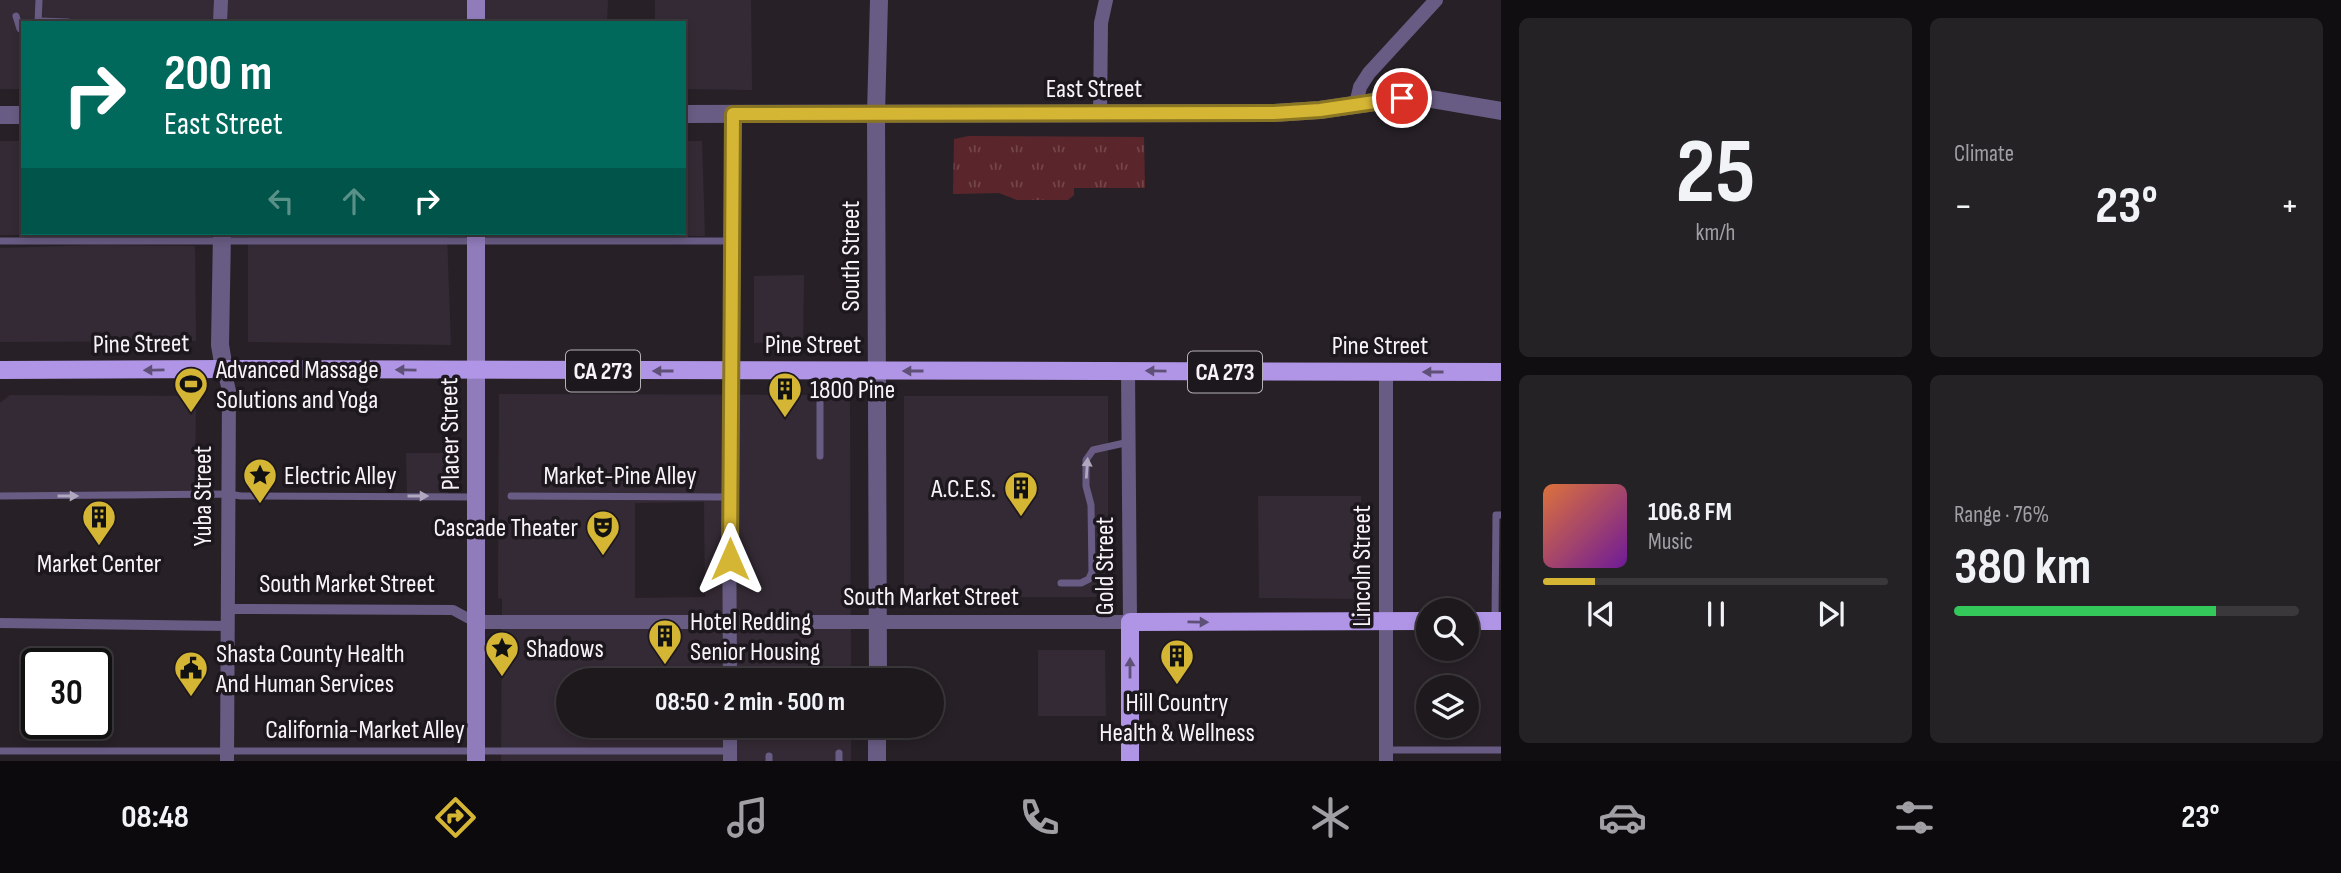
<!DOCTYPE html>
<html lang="en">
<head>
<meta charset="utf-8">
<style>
  body { margin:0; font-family:"Sofia Sans Condensed",sans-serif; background:#252226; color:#f1f3f6; height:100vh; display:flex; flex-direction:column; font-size:26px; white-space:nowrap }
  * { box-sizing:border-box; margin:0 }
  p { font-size:23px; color:#a0a0a4 }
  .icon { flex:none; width:38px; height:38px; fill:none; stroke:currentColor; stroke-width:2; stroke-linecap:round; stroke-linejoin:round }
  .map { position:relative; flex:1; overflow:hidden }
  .panel { display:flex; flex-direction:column; gap:18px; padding:18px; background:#100e10; width:840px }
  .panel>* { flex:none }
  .top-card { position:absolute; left:21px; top:21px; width:665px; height:214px; border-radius:0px; box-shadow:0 4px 10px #0003,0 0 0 2px #3b383b; background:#00695c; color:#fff; overflow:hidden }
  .fabs { position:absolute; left:1416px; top:598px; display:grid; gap:14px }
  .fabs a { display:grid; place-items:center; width:63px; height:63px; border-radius:50%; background:#1d191d; box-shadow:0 4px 10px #0003,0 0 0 2px #3b383b; font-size:35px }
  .speed { position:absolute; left:21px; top:648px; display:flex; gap:14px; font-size:35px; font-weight:700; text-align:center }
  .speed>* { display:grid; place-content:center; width:91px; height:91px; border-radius:50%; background:#1d191d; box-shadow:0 4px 10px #0003,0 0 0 2px #3b383b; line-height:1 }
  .speed .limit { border:4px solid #111; border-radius:10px; background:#fff; color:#111 }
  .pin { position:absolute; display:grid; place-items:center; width:60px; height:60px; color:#fff; margin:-30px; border:4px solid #fff; border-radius:50%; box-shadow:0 2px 7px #0007 }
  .me { position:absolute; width:77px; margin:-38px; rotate:0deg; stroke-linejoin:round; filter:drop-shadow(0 0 5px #0008) }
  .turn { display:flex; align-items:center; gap:24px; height:147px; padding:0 28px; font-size:32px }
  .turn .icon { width:91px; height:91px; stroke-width:2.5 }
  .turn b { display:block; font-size:49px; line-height:60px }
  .lanes { display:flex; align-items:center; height:66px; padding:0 28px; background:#0003; justify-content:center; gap:35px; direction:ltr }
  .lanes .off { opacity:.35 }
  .big { font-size:52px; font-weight:700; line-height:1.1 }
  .panel .widget { flex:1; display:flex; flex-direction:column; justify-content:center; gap:10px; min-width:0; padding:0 24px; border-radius:10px; background:#252226 }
  .panel .dial { align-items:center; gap:0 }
  .dial b { font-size:91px; line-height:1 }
  .song { display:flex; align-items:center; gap:21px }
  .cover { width:84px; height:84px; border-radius:10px; background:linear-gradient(135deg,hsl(20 70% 55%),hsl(280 70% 35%)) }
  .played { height:7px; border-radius:4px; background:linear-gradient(90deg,#d5b534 15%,#3b383b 15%) }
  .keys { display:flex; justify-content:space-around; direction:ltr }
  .heat { display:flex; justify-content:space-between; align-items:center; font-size:38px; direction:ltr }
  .charge { height:10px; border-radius:5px; background:linear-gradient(90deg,#34c759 76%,#3b383b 0) }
  .panel .tiles { flex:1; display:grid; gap:18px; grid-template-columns:repeat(2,1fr) }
  .trip { position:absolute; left:556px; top:668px; width:388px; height:70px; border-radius:35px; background:#1d191d; box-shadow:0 4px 10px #0003,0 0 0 2px #3b383b; font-weight:700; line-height:70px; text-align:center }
  .tab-bar { display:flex; height:112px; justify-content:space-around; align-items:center; background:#0c0a0c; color:#a0a0a4 }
  .tab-bar .icon { width:49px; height:49px }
  .tab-bar .active { color:#d5b534 }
  .tab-bar b { font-size:32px; color:#f1f3f6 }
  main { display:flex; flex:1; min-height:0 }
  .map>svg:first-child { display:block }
  .built { fill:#342a35; fill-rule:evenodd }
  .grass { fill:url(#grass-tufts) }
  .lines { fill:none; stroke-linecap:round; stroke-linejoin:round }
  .service { stroke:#695c84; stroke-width:7 }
  .pedestrian { stroke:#695c84; stroke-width:10 }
  .minor { stroke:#695c84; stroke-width:14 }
  .tertiary { stroke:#695c84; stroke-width:18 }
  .secondary { stroke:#917cbb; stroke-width:18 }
  .primary { stroke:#b095e6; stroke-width:18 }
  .oneway { fill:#5f5077 }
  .oneway2 { fill:#b0a8be }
  .route-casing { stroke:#8a7622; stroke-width:18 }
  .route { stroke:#d5b534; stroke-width:12 }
  .labels { text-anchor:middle; stroke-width:7; stroke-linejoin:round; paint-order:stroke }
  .shield { fill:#1d181d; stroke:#b6b1b6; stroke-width:2 }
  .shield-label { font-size:24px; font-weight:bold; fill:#f8f3f8 }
  .street-label { font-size:26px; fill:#f8f3f8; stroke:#1d181d }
  .poi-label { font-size:26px; fill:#f8f3f8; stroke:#1d181d; text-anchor:start }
</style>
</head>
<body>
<main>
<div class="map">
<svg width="1501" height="761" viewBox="0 0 1501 761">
  <defs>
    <pattern id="grass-tufts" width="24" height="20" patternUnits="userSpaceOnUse" patternTransform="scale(1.75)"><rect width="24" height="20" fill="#5b262b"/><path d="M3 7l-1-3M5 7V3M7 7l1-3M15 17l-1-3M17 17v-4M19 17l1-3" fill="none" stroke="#73464a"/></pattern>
  </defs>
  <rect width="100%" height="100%" fill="#272127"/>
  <g class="built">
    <path d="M0 0H608L607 23H23V89H0Z"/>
    <path d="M655 0H751L752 90 684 89V23H655Z"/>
    <path d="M0 141H23V233L196 234 0 235Z"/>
    <path d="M684 141H702L705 236 502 235V233H684Z"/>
    <path d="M248 233H414L415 235H447L451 345 248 342Z"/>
    <path d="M93 245 195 246 196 341 0 342V248Z"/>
    <path d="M804 275 803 342 754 343V276Z"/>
    <path d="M499 394 850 395 851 681H569V726H851V761H501L502 599 498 598ZM704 502 705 597 635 598V503Z"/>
    <path d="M10 395 196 396 195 484 199 497 131 499 0 498V403Z"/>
    <rect x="904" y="396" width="204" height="201"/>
    <path d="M406 453H448V498H407Z"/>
    <path d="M1258 496H1361L1362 593 1358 599 1259 598Z"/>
    <path d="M1038 650H1105L1106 716H1038Z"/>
  </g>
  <path class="grass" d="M969 136 1144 137 1145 188H1074V195L1068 200H1017L999 193 953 194 954 139Z"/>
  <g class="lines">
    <g class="service">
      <path d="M16 16 20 29H23"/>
      <path d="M39 21 68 22"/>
      <path d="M38 23 39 0"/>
      <path d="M0 241H732"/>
      <path d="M820 372V456"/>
      <path d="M0 496 228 494 241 496 475 497"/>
      <path d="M511 496 729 497"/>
      <path d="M1061 583H1081L1089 579 1092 572 1091 505 1086 486V460L1093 450 1129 442"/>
      <path d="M1495 620 1496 515H1501"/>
      <path d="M1387 750H1501"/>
      <path d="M0 751H730"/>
      <path d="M769 761V756"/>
      <path d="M839 761V753"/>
    </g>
    <g class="pedestrian">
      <path d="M228 609 453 610 475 622"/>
      <path d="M0 623 228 626"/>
    </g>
    <g class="minor">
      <path d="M220 23 221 0"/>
      <path d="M1356 104 1360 87 1369 73 1436 0"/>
      <path d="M1100 114 1101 23 1106 0"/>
      <path d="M224 369 229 391 227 761"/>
      <path d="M475 622H1130L1128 371"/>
      <path d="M730 681 729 497 732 345 733 114"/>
      <path d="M730 726V761"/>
      <path d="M1386 761V372"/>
    </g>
    <g class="tertiary">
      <path d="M684 114 1274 113 1320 110 1402 98 1431 99 1501 111"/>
      <path d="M0 115H23"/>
      <path d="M222 233 220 345 224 369"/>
      <path d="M878 681 876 114 879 0"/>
      <path d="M877 761V726"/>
    </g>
    <g class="secondary">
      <path d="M476 0V23"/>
      <path d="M476 761V233"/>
    </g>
    <g class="primary">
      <path d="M0 370 224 369 1501 372"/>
      <path d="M1466 621H1501"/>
      <path d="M1130 761V622L1428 621"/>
    </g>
  </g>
  <defs><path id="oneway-solid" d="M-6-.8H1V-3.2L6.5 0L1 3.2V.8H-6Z" transform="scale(1.75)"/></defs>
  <g class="oneway">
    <use href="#oneway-solid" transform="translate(154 370) rotate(179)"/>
    <use href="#oneway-solid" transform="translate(406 370) rotate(-179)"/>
    <use href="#oneway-solid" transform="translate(663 371) rotate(180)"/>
    <use href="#oneway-solid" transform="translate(913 371) rotate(-180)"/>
    <use href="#oneway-solid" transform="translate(1156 371) rotate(-179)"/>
    <use href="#oneway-solid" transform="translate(1433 372) rotate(180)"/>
    <use href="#oneway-solid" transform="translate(1198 622) rotate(1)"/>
    <use href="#oneway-solid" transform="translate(1130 668) rotate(-90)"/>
  </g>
  <g class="oneway2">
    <use href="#oneway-solid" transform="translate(1087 468) rotate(-86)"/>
    <use href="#oneway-solid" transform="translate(68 496)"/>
    <use href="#oneway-solid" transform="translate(418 496)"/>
  </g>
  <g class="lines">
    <g class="route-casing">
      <path id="route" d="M730 559 733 114 1274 113 1320 110 1402 98"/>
    </g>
    <use href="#route" class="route"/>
  </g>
  <defs>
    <g id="stadium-pin" transform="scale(1.75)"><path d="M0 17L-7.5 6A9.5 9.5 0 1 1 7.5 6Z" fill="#d5b534" stroke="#1d181d"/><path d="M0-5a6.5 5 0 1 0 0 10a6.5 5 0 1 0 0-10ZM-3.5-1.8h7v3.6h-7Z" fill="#111"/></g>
    <g id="building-pin" transform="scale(1.75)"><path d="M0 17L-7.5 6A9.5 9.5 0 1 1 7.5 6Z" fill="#d5b534" stroke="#1d181d"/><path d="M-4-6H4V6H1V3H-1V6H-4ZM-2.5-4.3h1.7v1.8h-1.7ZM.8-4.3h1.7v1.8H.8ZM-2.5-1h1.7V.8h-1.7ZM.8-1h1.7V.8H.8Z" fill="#111"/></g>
    <g id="sight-pin" transform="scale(1.75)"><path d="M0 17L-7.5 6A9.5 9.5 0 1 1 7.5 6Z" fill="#d5b534" stroke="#1d181d"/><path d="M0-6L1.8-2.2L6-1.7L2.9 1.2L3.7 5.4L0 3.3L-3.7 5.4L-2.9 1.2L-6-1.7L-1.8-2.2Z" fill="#111"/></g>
    <g id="theatre-pin" transform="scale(1.75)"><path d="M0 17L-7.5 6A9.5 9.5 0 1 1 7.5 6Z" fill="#d5b534" stroke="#1d181d"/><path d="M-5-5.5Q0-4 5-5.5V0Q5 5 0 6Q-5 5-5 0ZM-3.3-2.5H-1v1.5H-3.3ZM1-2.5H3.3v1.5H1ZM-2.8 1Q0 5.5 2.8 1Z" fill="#111"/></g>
    <g id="civic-pin" transform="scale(1.75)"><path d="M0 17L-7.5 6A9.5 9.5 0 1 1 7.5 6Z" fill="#d5b534" stroke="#1d181d"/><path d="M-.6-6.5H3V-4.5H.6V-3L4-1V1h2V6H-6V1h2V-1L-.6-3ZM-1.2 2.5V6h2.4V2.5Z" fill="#111"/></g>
  </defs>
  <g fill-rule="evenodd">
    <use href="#stadium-pin" x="191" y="384"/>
    <use href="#building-pin" x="785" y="389"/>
    <use href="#sight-pin" x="260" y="475"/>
    <use href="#building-pin" x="1021" y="488"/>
    <use href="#building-pin" x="99" y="517"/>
    <use href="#theatre-pin" x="603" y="527"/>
    <use href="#building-pin" x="665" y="636"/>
    <use href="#sight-pin" x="502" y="648"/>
    <use href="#building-pin" x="1177" y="656"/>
    <use href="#civic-pin" x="191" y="668"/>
  </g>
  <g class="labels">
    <g class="shield">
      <rect x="566" y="350.5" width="74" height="41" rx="5"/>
      <rect x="1188" y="351.5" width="74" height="41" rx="5"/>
    </g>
    <g class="shield-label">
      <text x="603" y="379">CA 273</text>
      <text x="1225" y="380">CA 273</text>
    </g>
    <g class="street-label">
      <text x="1094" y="97">East Street</text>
      <text transform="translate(850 256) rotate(-90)" y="9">South Street</text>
      <text transform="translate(141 343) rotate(-1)" y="9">Pine Street</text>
      <text x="813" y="353">Pine Street</text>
      <text x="1380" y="354">Pine Street</text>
      <text transform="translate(449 434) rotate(-91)" y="9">Placer Street</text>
      <text x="620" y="484">Market-Pine Alley</text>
      <text transform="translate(202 496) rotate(-90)" y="9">Yuba Street</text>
      <text transform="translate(1104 566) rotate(-90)" y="9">Gold Street</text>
      <text transform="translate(1361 566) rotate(-90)" y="9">Lincoln Street</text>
      <text x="347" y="592">South Market Street</text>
      <text x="931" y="605">South Market Street</text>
      <text x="365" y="738">California-Market Alley</text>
    </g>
    <g class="poi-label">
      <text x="216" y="378">Advanced Massage<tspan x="216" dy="30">Solutions and Yoga</tspan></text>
      <text x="810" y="398">1800 Pine</text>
      <text x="284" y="484">Electric Alley</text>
      <text x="996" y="497" text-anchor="end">A.C.E.S.</text>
      <text x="578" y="536" text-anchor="end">Cascade Theater</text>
      <text x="99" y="572" text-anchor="middle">Market Center</text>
      <text x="690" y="630">Hotel Redding<tspan x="690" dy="30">Senior Housing</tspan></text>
      <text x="526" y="657">Shadows</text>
      <text x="216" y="662">Shasta County Health<tspan x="216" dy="30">And Human Services</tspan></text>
      <text x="1177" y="711" text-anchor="middle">Hill Country<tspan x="1177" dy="30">Health &amp; Wellness</tspan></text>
    </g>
  </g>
</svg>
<div class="fabs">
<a><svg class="icon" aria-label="search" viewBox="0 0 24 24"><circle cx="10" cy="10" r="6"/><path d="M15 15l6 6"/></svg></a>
<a><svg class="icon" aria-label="layers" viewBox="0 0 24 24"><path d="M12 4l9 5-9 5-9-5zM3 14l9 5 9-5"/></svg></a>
</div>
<div class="speed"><div class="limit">30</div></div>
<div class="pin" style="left:1402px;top:98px;background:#d93025"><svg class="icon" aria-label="arrive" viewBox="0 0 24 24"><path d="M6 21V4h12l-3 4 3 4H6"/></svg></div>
<svg class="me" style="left:730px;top:559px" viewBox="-20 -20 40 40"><path d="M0-17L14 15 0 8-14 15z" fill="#d5b534" stroke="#fff" stroke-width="4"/></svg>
<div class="trip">08:50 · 2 min · 500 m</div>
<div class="top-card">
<div class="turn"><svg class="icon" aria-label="right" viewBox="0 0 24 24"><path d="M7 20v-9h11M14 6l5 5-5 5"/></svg><div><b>200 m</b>East Street</div></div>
<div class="lanes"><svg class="icon off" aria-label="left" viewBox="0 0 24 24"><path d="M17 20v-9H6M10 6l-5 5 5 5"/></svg><svg class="icon off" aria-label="ahead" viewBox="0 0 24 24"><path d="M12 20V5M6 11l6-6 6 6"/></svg><svg class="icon" aria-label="right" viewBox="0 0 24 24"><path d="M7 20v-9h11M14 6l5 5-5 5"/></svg></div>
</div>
</div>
<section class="panel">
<div class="tiles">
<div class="widget dial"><b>25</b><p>km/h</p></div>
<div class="widget"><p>Climate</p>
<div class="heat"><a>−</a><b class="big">23°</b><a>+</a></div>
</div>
<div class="widget">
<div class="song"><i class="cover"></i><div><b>106.8 FM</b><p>Music</p></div></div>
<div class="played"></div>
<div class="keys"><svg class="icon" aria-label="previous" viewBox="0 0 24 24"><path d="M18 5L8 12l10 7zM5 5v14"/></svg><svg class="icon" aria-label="pause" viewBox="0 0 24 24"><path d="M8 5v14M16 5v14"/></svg><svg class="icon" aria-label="next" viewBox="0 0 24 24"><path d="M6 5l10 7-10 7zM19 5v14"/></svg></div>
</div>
<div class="widget"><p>Range · 76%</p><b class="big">380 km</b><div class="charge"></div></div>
</div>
</section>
</main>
<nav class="tab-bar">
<b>08:48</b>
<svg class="icon active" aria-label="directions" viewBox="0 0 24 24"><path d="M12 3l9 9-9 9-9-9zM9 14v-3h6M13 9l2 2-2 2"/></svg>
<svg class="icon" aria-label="music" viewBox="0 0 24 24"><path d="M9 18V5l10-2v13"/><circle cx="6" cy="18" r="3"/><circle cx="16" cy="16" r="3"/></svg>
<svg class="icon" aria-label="phone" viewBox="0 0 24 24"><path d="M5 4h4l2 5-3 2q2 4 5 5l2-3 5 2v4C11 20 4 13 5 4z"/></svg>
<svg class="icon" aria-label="climate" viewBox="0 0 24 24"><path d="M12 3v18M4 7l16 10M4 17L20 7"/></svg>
<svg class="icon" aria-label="car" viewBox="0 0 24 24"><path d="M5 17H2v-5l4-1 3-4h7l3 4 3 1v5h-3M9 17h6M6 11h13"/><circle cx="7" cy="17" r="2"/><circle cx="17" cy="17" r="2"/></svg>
<svg class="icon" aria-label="filters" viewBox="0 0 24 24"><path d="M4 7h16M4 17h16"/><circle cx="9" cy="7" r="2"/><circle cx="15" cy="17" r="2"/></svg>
<b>23°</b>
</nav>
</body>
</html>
